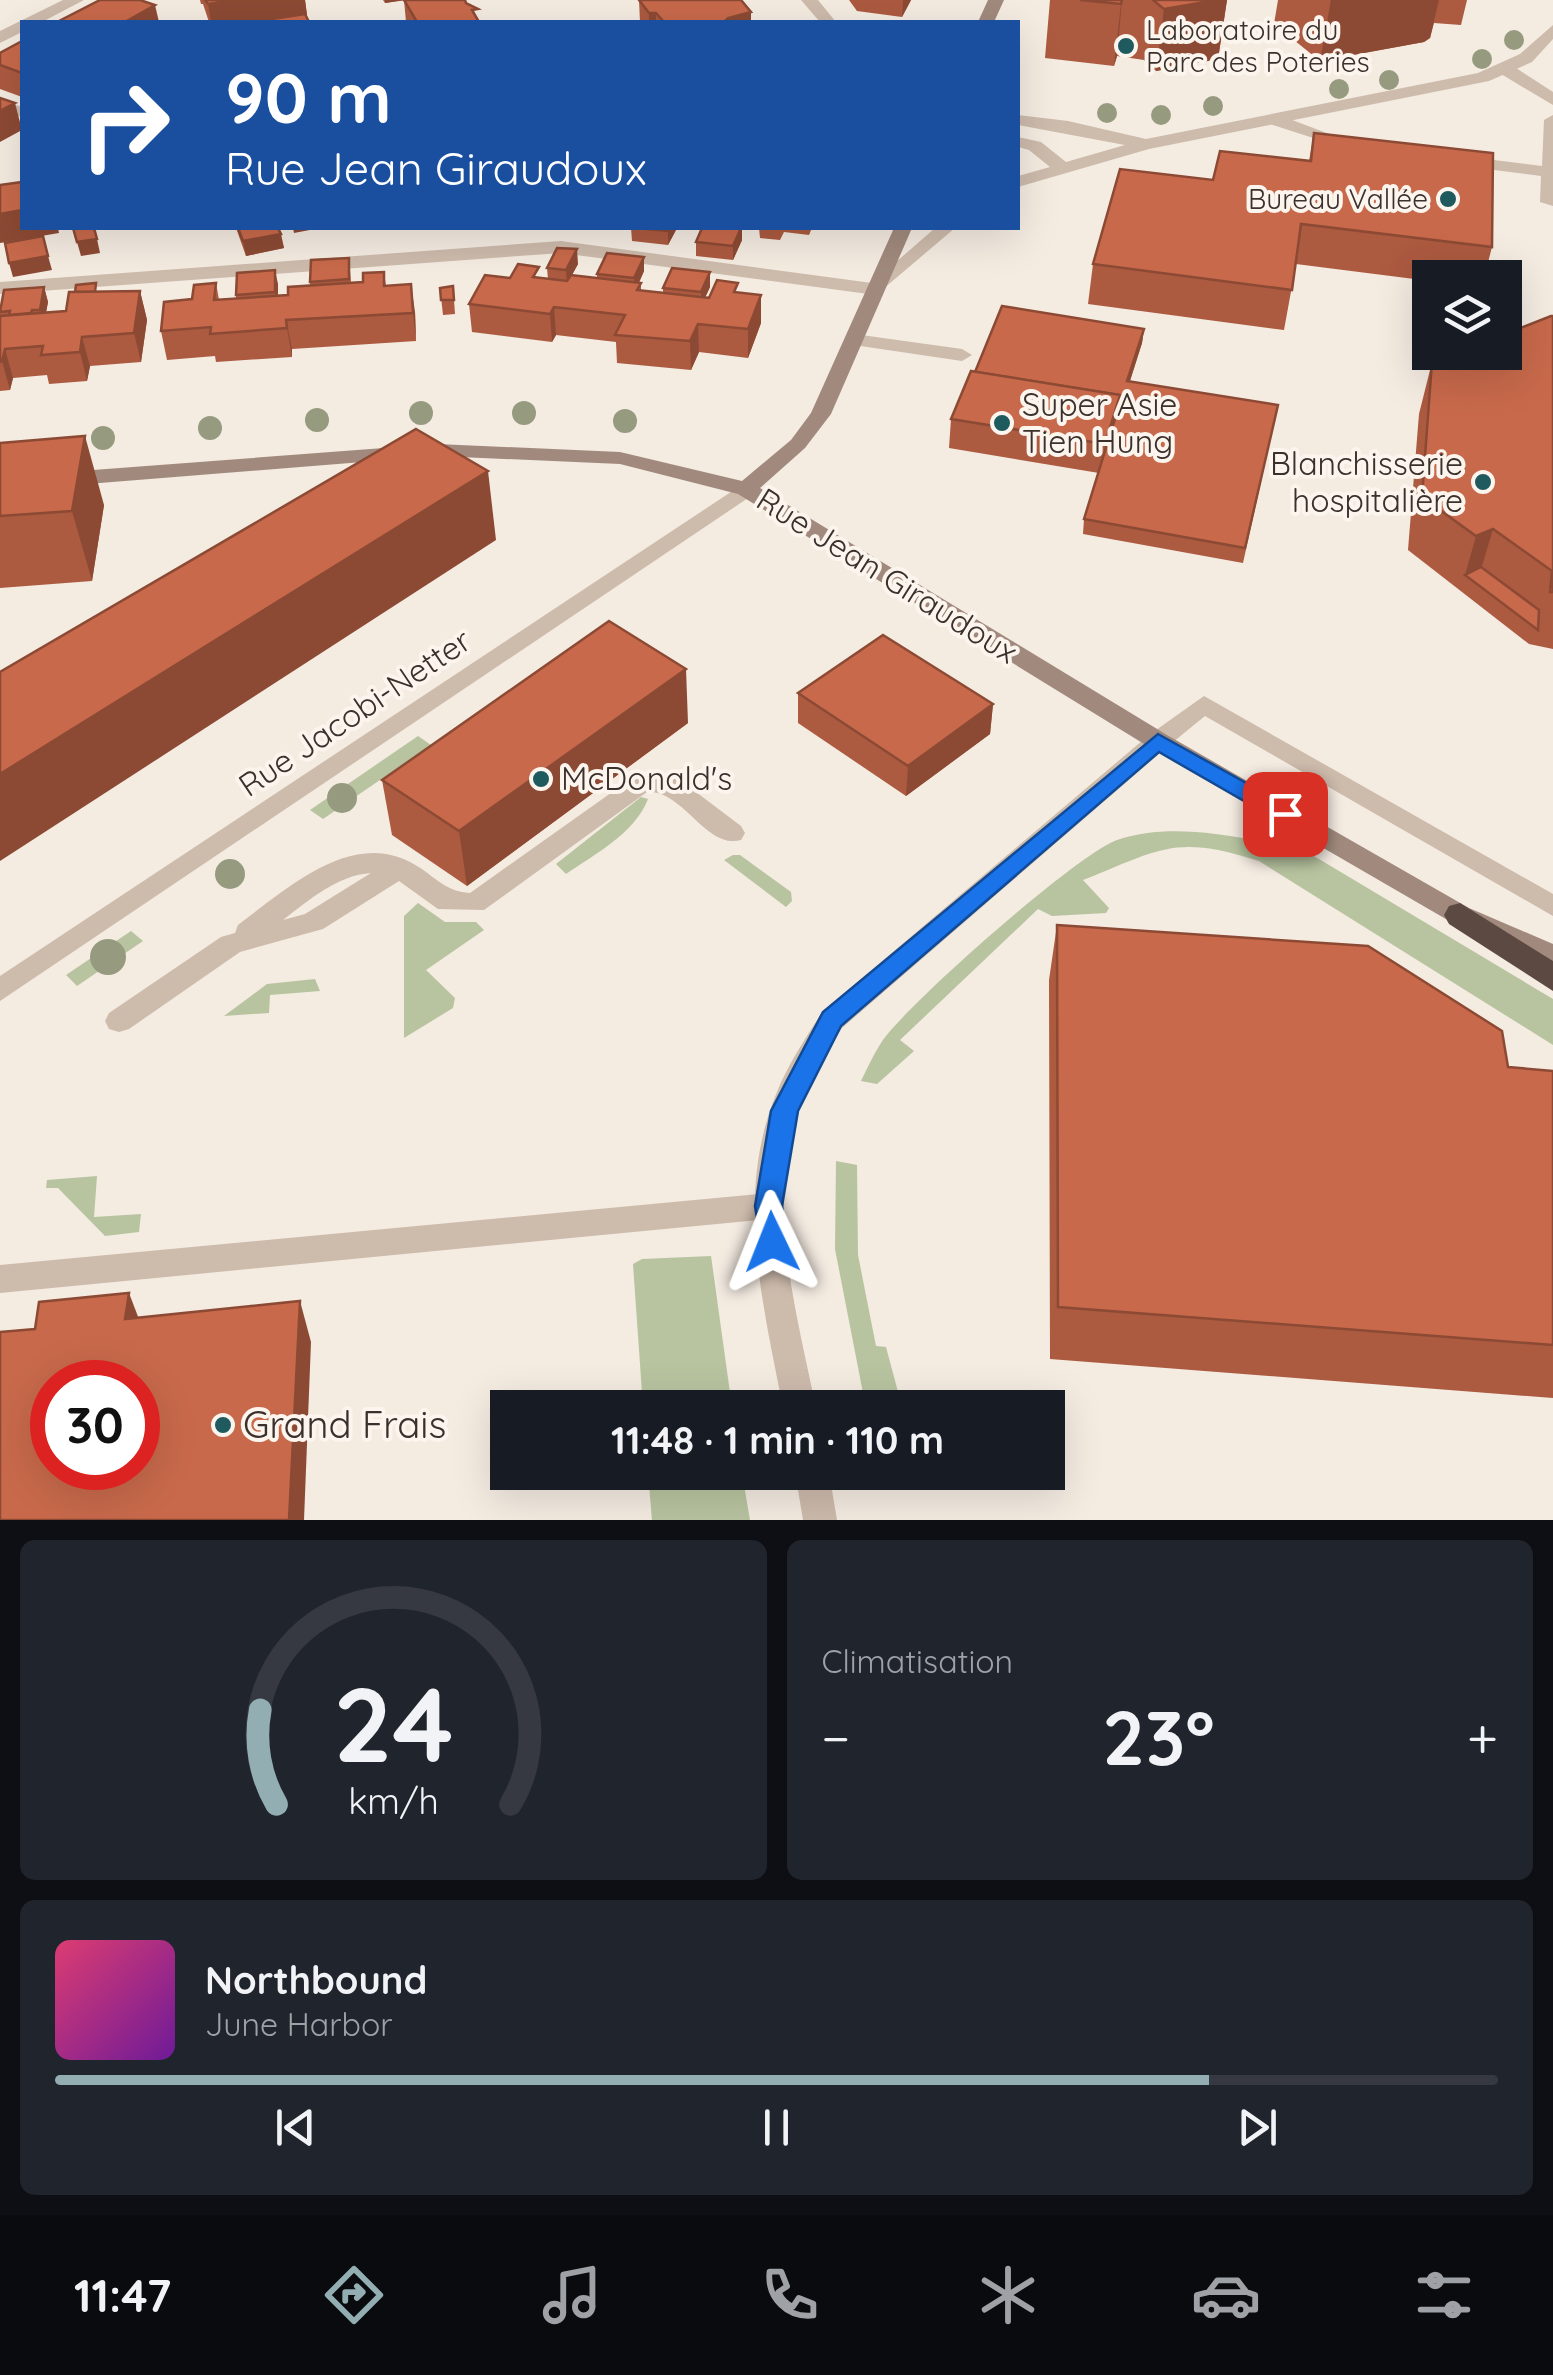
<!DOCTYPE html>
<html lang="fr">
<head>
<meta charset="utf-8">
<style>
  body { margin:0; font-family:Quicksand,sans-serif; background:#20242c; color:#f1f3f6; height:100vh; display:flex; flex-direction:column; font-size:38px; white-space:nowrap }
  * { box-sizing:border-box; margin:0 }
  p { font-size:32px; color:#9ea1a6 }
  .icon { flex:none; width:55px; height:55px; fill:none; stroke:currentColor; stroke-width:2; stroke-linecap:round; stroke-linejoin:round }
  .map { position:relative; height:1520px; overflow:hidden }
  .sheet { display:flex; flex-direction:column; gap:20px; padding:20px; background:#0d0f14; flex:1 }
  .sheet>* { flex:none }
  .top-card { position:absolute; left:20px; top:20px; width:1000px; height:210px; border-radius:0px; box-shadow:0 10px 40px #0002; background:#1a4fa0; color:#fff; overflow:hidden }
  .controls { position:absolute; left:1412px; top:260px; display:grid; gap:20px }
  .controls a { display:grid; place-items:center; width:110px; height:110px; border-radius:0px; background:#171b24; box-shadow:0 10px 40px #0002; font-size:50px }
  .speed { position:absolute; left:30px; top:1360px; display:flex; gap:20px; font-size:50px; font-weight:700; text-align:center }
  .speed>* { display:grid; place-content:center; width:130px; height:130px; border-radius:50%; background:#171b24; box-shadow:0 10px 40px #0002; line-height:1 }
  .speed .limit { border:15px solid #d22; background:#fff; color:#111 }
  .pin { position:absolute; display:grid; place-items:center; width:85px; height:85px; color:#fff; margin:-42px; border-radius:20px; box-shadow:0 5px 15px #0006 }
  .me { position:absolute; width:110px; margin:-55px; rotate:358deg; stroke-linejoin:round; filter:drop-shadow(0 0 8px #0008) }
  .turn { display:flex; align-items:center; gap:35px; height:210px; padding:0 40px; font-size:45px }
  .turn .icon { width:130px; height:130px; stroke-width:2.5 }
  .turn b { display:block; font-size:70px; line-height:85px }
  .big { font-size:75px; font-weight:700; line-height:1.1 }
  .sheet .card { flex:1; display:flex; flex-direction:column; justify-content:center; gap:15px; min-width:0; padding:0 35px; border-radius:15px; background:#20242c }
  .sheet .dial { align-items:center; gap:0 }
  .dial svg { height:260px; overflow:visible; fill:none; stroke:#363941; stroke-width:7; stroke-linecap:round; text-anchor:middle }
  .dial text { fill:#f1f3f6; stroke:none }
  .song { display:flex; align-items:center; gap:30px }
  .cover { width:120px; height:120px; border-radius:15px; background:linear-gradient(135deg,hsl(340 70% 55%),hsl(280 70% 35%)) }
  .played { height:10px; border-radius:5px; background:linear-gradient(90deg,#92aeb2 80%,#363941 80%) }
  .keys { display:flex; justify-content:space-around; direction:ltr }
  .heat { display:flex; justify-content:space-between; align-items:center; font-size:55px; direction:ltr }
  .sheet .tiles { flex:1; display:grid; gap:20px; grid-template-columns:1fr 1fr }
  .card:last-child { grid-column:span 2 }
  .trip { position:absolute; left:490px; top:1390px; width:575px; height:100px; border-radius:0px; background:#171b24; box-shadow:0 10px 40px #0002; font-weight:700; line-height:100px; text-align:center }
  .menu { display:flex; height:160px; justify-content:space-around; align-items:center; background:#090b0e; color:#9ea1a6 }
  .menu .icon { width:70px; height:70px }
  .menu .current { color:#92aeb2 }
  .menu b { font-size:45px; color:#f1f3f6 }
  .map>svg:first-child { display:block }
  .green { fill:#b8c4a0 }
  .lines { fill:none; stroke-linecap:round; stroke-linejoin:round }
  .lane { fill:#cdbbac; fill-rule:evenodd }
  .street { fill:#cdbbac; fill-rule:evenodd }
  .secondary { fill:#a18a7d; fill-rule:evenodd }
  .highway { fill:#5c4a42; fill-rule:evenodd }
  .tree { fill:#969b7f }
  .wall { fill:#ac5a40 }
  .shaded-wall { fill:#8c4a34 }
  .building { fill:#c8694b; stroke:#8c4a34; stroke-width:2.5; fill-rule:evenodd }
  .route { fill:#1a73e8; stroke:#114b97; stroke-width:2.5 }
  .poi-dot { fill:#1f5a5e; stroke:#fbf5ee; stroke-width:4 }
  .labels { text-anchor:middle; stroke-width:8; stroke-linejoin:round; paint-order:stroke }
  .far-poi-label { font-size:28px; fill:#3b302b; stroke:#fbf5ee; text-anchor:start }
  .poi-label { font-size:32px; fill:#3b302b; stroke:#fbf5ee; text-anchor:start }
  .street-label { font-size:32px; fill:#3b302b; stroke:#fbf5ee }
  .near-poi-label { font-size:38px; fill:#3b302b; stroke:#fbf5ee; text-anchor:start }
</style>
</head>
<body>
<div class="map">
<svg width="1553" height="1520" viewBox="0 0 1553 1520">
  <rect width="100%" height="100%" fill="#f4ebe1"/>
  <g class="green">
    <path d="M418 736 431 745 323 819 310 810Z"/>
    <path d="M641 797 648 799C635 833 595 854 566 874L556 864Z"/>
    <path d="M1267 828 1553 999V1045L1259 861C1175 834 1161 849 1083 880L1109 908 1106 913 1052 916 1038 909 900 1040 914 1051 877 1084 861 1081C868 1067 874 1053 883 1040 910 1002 1076 855 1117 840 1161 825 1210 832 1254 840Z"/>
    <path d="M733 855H740L791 892 792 901 786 907 724 860Z"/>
    <path d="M418 903 445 922H476L484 930 426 970 455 998 453 1008 404 1038V916Z"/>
    <path d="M131 931 143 941 77 986 66 975Z"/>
    <path d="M315 979 320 991 270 995 269 1013 224 1016 267 984Z"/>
    <path d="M836 1161 857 1165 858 1255 876 1346 886 1347 901 1403 864 1398 835 1249Z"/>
    <path d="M97 1176 94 1217 141 1214 139 1232 105 1236 58 1188H46L47 1180Z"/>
    <path d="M711 1256 732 1407H643L633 1264 642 1259Z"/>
    <path d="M648 1473H742L750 1520H652Z"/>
  </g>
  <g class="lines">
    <g class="lane">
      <path d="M1501 66H1513L1553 92V105L1501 74Z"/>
      <path d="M0 100 22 107V117L0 111Z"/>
      <path d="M1267 115H1279L1353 143 1344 148 1267 123Z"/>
      <path d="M1553 115V206L1540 202 1541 176 1462 166 1453 161 1462 156 1542 166 1544 120Z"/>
      <path d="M854 334 962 349 972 355 962 361 847 344 844 340Z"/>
      <path d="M1204 696 1553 894V916L1205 716 1167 747H1149L1146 741 1149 735Z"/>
      <path d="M662 773 680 780 741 826 745 833 741 840C706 850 683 789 647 792L484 910 438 909 399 881 323 929 240 952 129 1029 119 1032 109 1029 105 1021 109 1013 221 937 235 933 238 925C284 891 349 830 410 862 432 873 444 892 470 893L632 778ZM371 873 305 914 283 920C309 900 338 875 371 873Z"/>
      <path d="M768 1193 779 1197 783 1206 779 1215 768 1219 0 1293V1265Z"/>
    </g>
    <g class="street">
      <path d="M63 0H84L42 22H22V32L0 43V31Z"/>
      <path d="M801 0H818L836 22H820Z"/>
      <path d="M1553 25V39L1532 62 1489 81 1149 149 1018 187V176L1050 167 1029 150 1018 147V137L1041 142 1066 162 1125 145 1018 125V115L1068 121 1146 139 1478 73 1520 54Z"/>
      <path d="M935 228H955L876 295 561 253 0 294V282L561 241 872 283Z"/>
      <path d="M746 482 757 489 754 494 0 1001V976Z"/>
      <path d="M1158 732 1167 735 1170 741 1167 747 842 1028C821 1061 801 1094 792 1132 770 1222 798 1319 816 1408H783C763 1304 734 1194 777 1092 788 1064 806 1038 822 1012L1149 735Z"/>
      <path d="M795 1472H829L837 1520H803Z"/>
    </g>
    <g class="secondary">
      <path d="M988 0H1004L994 22H978Z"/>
      <path d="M894 228H912L831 414 805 448 760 488 1167 735 1469 908 1553 944V965L1451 922 1149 747 738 494 620 464 437 456 0 491V477L437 444 620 452 742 481 791 440 811 413Z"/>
    </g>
    <path class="highway" d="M1460 903 1553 961V991L1449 924 1444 915 1449 906Z"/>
  </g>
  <g class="tree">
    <circle cx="1514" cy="40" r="10"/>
    <circle cx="1482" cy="59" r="10"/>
    <circle cx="1389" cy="80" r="10"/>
    <circle cx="1339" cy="89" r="10"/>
    <circle cx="1213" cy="106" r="10"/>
    <circle cx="1107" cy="113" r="10"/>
    <circle cx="1161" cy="115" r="10"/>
    <circle cx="421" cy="413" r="12"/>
    <circle cx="524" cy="413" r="12"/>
    <circle cx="317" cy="420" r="12"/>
    <circle cx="625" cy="421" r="12"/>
    <circle cx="210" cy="428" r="12"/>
    <circle cx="103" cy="438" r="12"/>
    <circle cx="342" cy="798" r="15"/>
    <circle cx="230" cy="874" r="15"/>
    <circle cx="108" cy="957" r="18"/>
  </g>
  <g class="wall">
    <path d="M200 0H305L307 15 305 16 309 22H209L203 4H201Z"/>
    <path d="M383 0H465L480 22H406L404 0 385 3Z"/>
    <path d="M639 0 751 12V22H640Z"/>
    <path d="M849 0H911L902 17 857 11Z"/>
    <path d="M1050 0H1227L1218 59 1156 71 1144 60 1117 56 1114 66 1045 58Z"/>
    <path d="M1278 0H1467L1461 25 1434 23 1430 38 1424 42 1320 61 1274 24Z"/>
    <path d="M22 41V97L0 89V53Z"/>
    <path d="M1314 133 1492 247 1484 278H1430V281L1296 264 1284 330 1088 304 1093 264 1213 180 1309 161Z"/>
    <path d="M236 228H278L284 248 246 256Z"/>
    <path d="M631 228H677L668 245 632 241Z"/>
    <path d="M742 228V240L733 260 696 256V242Z"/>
    <path d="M759 228H812L809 235 784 232 780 240 760 238Z"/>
    <path d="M349 258 351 282H363L384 272 386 286 415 312 416 341 292 349V357L216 362 215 356 167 360 161 331 192 299 216 283 219 300 236 299V295L278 284V296L288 295 310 285V282Z"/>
    <path d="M578 264 572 275 597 278V274L644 271 639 282 641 283V290L663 292V288L710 272V287L705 297 738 292 761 323 748 358 699 352 691 370 617 363 616 342 556 335 552 342 472 332 469 304 540 278 548 279 547 268Z"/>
    <path d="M453 286 455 314 443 315 440 288Z"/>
    <path d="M44 287 48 302 46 312 66 311 98 292 140 291 147 320 141 362 90 366 87 381 49 384 47 375 13 378 10 390 0 391V308Z"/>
    <path d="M1553 316V649L1529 644 1408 550 1419 414 1432 362Z"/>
    <path d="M1144 329 1142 343 1130 381 1278 405 1243 563 1083 534 1084 519 1099 473 949 448 951 419Z"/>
    <path d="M0 443 104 505 92 581 0 588Z"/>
    <path d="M798 693 993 704 990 734 906 796 798 723Z"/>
    <path d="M688 723 467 886 392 835 382 780Z"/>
    <path d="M1057 925 1508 1067 1553 1071V1398L1050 1359 1049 980Z"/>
  </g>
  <g class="shaded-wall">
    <path d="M236 0H305L307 15 261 22H211L208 4Z"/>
    <path d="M385 0H406L385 3Z"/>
    <path d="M903 0H911L902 17Z"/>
    <path d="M1122 0 1117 56 1114 66 1121 4Z"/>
    <path d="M1217 0H1227L1218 59 1156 71 1164 9Z"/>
    <path d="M1331 0H1439L1430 38 1424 42 1320 61Z"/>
    <path d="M155 5 159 22H125Z"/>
    <path d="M751 12V22H724L728 18Z"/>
    <rect x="649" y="13" width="7" height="9"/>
    <path d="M15 103 22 130 0 142V111Z"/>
    <path d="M22 210V228H58L59 233 0 243V214Z"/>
    <path d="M293 228H314L315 229 294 233Z"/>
    <path d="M670 228H677L668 245V231Z"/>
    <path d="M742 228V240L733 260V246Z"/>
    <path d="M281 234 284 248 246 256 243 241Z"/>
    <path d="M97 239 100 253 81 256 77 242Z"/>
    <path d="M577 249 578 264 567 284 566 270Z"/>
    <path d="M48 256 52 270 13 277 9 263Z"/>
    <path d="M644 257V271L635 292 634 278Z"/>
    <path d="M275 270 278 284V307L275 292Z"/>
    <path d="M710 272V287L701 307V292Z"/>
    <path d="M411 284 415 312 416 341 413 313Z"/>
    <path d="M44 287 48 302 44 324 40 310Z"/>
    <path d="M140 291 147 320 141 362 134 333Z"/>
    <path d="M761 295V323L748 358V329Z"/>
    <path d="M554 307 556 335 552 342 550 314Z"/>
    <path d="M286 320 292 349V357L287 328Z"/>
    <path d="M698 324 699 352 691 370 690 341Z"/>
    <path d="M1144 329 1142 343 1125 396 1127 381Z"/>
    <path d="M82 337 90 366 87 381 80 352Z"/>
    <path d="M5 349 13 378 10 390 2 361Z"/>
    <path d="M1120 395 1116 424 1101 473 1105 444Z"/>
    <path d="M85 436 104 505 92 581 72 511Z"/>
    <path d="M488 471 496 540 0 861V774Z"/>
    <path d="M1493 529 1477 583 1465 575 1476 536Z"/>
    <path d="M686 669 688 723 467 886 459 831Z"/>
    <path d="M993 704 990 734 906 796 908 766Z"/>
    <path d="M129 1293 145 1335 125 1319Z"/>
    <path d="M300 1301 311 1342 304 1520H289Z"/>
  </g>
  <g class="building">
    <path d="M100 0H140L155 5 125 22H57Z"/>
    <path d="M205 0H236L208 4Z"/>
    <path d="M404 0H465L466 3 478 9 472 10 479 22H417Z"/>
    <path d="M639 0H741L751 12 728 18 724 22H664L656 13H649Z"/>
    <path d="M1080 0H1122L1121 4Z"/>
    <path d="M1153 0H1217L1164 9Z"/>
    <path d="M305 14 309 22H253Z"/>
    <path d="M22 41V73L0 65V53Z"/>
    <path d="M0 98 15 103 0 111Z"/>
    <path d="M1314 133 1493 153 1492 247 1301 224 1292 290 1093 264 1120 169 1213 180 1220 151 1311 161Z"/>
    <path d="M22 182V210L0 214V185Z"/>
    <path d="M73 228H94L97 239 77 242Z"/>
    <path d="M238 228H278L281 234 243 241Z"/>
    <path d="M636 228H670L668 231Z"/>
    <path d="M702 228H741L733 246 696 242Z"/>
    <path d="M43 236 48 256 9 263 5 243Z"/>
    <path d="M557 248 577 249 566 270 547 268Z"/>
    <path d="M607 253 644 257 634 278 597 274Z"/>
    <path d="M349 258V279L310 282 311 260Z"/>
    <path d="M518 264 539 267 533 277 567 281 571 275 641 283 637 290 709 298 717 280 738 283 734 292 761 295 748 329 698 324 690 341 615 335 625 315 554 307 550 314 469 304 485 275 510 278Z"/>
    <path d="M672 268 710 272 701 292 663 288Z"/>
    <path d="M275 270V292L236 295 237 273Z"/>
    <path d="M384 272V286L411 284 413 313 286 320 287 328 210 334 211 327 161 331 164 302 192 299 194 285 216 283 214 300 288 295V287L363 282V273Z"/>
    <path d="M96 283 95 292H75L76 285Z"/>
    <path d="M453 286 454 300H441L440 288Z"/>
    <path d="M44 287 40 310H32L31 313 9 315 10 311 0 312 4 290Z"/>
    <path d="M140 291 134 333 82 337 80 352 41 355 43 346 5 349 2 361 0 362V316L66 311 69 292Z"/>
    <path d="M1002 306 1144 329 1127 381 1278 405 1245 548 1084 519 1118 409 1120 395 975 372Z"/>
    <path d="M1551 316H1553V592H1550L1552 571 1493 529 1476 536 1422 497 1432 362 1456 352H1505V334Z"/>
    <path d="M971 371 1120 395 1105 444 951 419Z"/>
    <path d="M416 429 488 471 0 774V672Z"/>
    <path d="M85 436 72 511 0 516V443Z"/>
    <path d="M1481 567 1539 610 1538 630 1465 575Z"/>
    <path d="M609 621 686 669 459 831 382 780Z"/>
    <path d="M883 635 993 704 908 766 798 693Z"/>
    <path d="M1057 925 1368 946 1502 1031 1508 1067 1553 1071V1345L1058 1307Z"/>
    <path d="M129 1293 125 1319 300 1301 289 1520H0V1332L35 1329 39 1302ZM52 1382H138V1468H52Z"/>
  </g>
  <path class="route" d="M1158 734 1293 809V820H1277L1159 752 841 1026 798 1111 782 1206 786 1242 782 1250 772 1253 762 1250 755 1206 771 1111 823 1012Z"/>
  <g class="poi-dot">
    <circle cx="1126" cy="46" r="10"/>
    <circle cx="1448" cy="199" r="10"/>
    <circle cx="1002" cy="423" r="10"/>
    <circle cx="1483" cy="482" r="10"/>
    <circle cx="541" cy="779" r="10"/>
    <circle cx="223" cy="1425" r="10"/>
  </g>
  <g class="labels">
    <g class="far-poi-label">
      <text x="1146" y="40">Laboratoire du<tspan x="1146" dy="32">Parc des Poteries</tspan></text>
      <text x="1428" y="209" text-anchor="end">Bureau Vallée</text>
    </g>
    <g class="poi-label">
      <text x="1022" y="416">Super Asie<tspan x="1022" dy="37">Tien Hung</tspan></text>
      <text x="1463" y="475" text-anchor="end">Blanchisserie<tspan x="1463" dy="37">hospitalière</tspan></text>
      <text x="561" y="790">McDonald's</text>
    </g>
    <g class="street-label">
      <text transform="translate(887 576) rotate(32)" y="11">Rue Jean Giraudoux</text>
      <text transform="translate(355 713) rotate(-34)" y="11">Rue Jacobi-Netter</text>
    </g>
    <g class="near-poi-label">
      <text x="243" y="1438">Grand Frais</text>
    </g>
  </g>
</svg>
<div class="controls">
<a><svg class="icon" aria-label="layers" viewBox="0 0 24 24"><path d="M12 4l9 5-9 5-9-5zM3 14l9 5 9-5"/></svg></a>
</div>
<div class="speed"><div class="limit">30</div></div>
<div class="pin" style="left:1285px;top:814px;background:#d93025"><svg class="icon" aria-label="arrive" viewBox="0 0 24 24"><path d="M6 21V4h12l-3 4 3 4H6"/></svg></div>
<svg class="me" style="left:772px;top:1242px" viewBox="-20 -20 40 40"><path d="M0-17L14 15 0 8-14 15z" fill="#1a73e8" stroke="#fff" stroke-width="4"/></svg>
<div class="trip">11:48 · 1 min · 110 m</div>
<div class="top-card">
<div class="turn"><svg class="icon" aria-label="right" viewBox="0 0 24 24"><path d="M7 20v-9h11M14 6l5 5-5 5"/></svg><div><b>90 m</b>Rue Jean Giraudoux</div></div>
</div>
</div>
<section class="sheet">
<div class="tiles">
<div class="card dial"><svg viewBox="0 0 100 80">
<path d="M14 69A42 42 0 1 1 86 69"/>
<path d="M14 69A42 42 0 0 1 9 40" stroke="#92aeb2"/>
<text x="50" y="56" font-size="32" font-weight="700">24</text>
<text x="50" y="72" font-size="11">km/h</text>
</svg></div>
<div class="card"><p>Climatisation</p>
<div class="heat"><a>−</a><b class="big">23°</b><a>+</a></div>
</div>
<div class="card">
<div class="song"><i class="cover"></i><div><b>Northbound</b><p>June Harbor</p></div></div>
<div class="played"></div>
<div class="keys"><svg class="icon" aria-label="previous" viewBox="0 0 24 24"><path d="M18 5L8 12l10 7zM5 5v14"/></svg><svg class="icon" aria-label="pause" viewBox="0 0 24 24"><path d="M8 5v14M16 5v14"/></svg><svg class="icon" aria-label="next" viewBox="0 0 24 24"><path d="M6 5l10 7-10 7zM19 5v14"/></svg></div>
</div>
</div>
</section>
<nav class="menu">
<b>11:47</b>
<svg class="icon current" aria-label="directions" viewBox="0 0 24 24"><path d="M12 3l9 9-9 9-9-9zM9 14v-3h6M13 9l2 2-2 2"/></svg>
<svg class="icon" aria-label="music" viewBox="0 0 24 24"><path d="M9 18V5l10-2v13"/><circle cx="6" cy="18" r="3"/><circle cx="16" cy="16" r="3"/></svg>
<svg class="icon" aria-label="phone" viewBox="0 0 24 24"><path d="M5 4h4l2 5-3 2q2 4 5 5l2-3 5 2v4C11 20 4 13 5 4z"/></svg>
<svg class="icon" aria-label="climate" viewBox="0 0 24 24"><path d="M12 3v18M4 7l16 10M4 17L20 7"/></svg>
<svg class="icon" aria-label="car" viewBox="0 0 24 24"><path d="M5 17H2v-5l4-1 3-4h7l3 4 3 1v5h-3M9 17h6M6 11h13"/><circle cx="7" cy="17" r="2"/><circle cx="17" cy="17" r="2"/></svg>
<svg class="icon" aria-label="filters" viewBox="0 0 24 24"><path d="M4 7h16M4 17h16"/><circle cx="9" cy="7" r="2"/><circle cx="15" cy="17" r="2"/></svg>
</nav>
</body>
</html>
